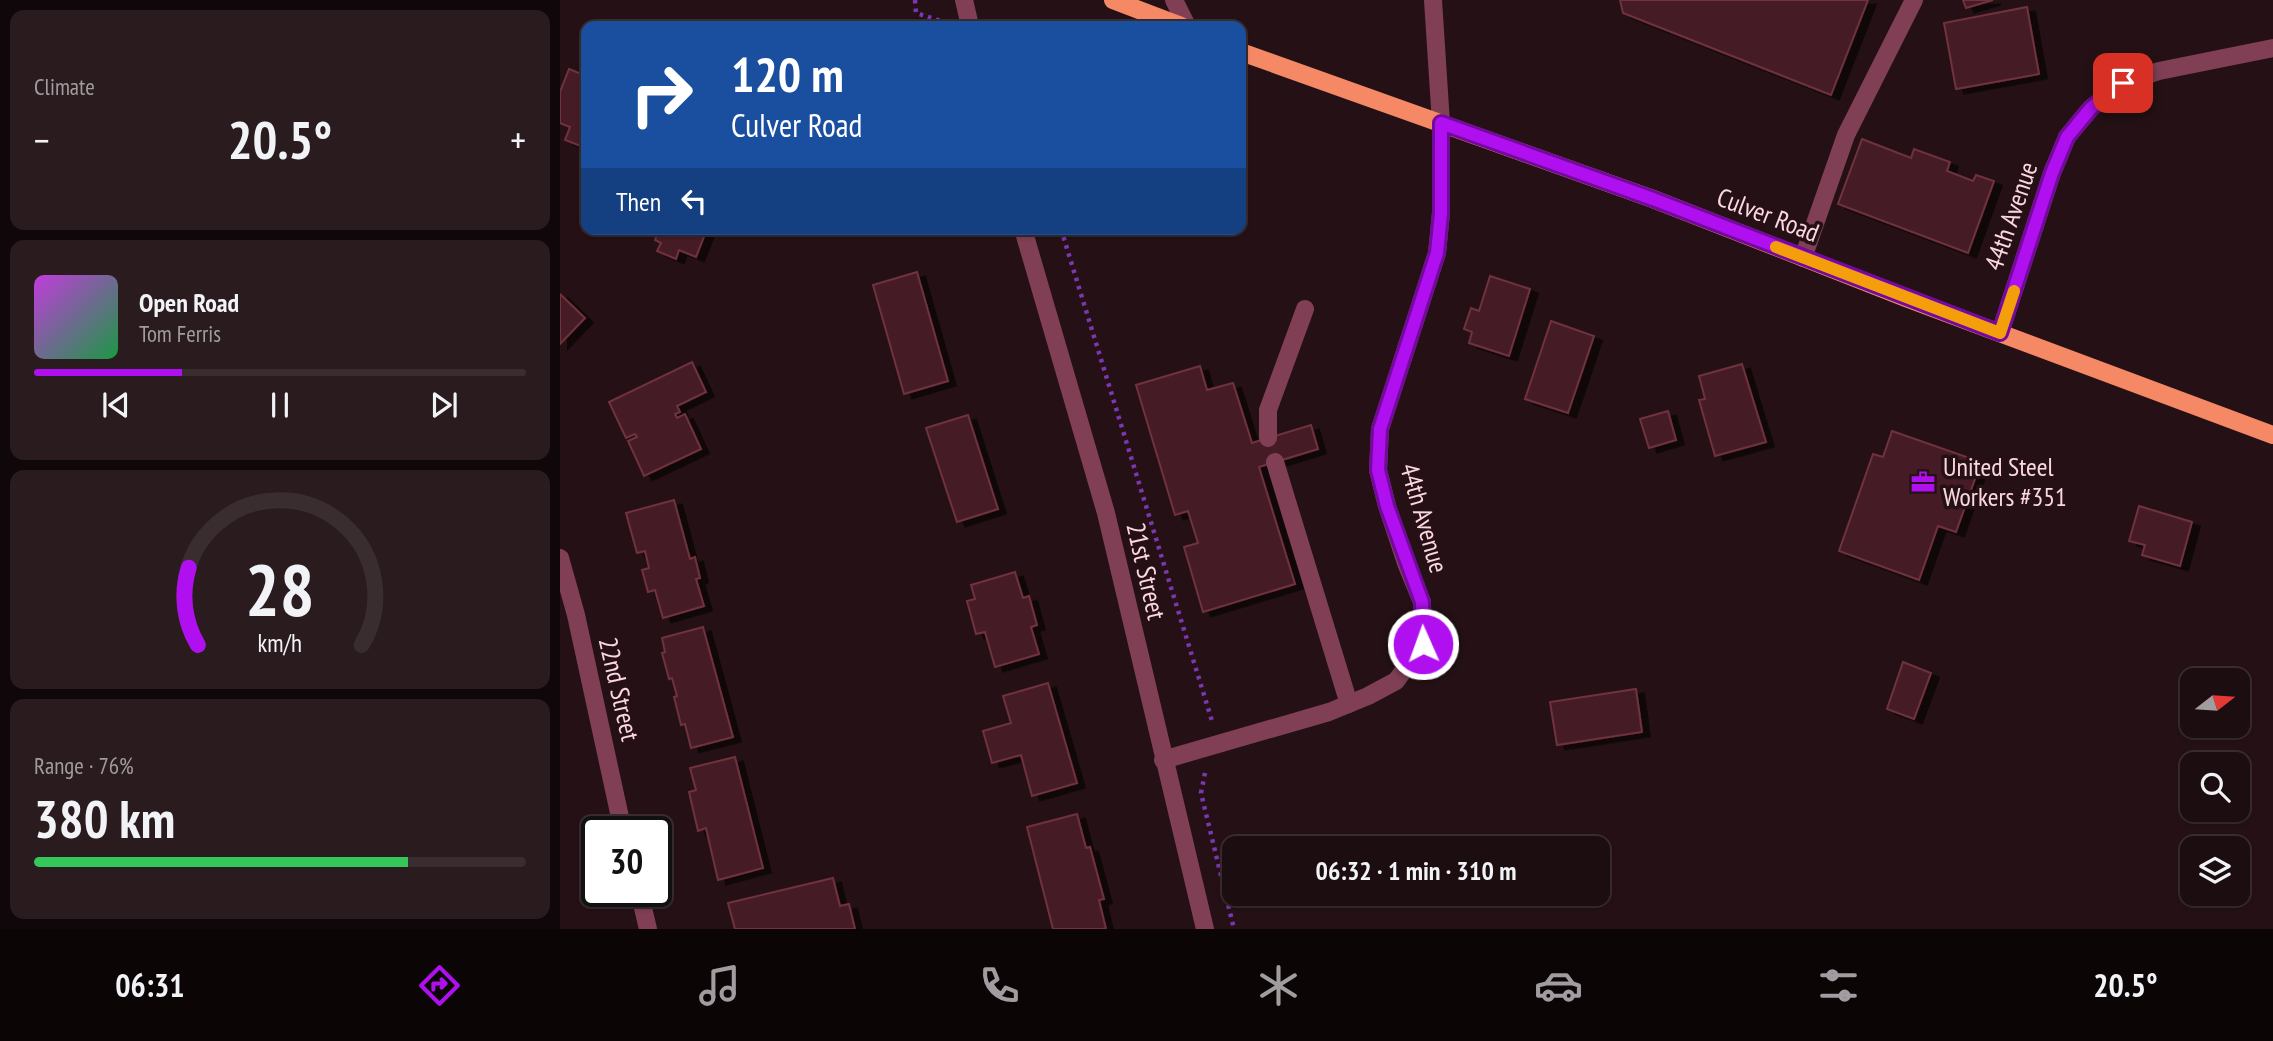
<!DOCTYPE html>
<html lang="en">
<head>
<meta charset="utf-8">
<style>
  body { margin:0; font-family:"PT Sans Narrow",sans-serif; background:#291b1e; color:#f1f3f6; height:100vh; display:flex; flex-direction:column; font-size:26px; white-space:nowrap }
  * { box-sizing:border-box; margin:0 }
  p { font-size:23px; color:#a09c9f }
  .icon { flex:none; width:38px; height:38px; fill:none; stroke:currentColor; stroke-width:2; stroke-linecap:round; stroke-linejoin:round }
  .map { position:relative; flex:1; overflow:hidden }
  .drawer { display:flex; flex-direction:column; gap:10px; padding:10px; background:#0f0709; width:560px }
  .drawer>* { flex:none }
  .top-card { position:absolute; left:21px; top:21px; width:665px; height:214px; border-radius:14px; box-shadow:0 2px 5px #0004,0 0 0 2px #3a2d30; background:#1a4fa0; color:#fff; overflow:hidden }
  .needle { width:46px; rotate:73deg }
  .controls { position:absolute; left:1620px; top:668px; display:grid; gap:14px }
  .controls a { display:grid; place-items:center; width:70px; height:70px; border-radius:14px; background:#1c0d10; box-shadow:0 2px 5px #0004,0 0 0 2px #3a2d30; font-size:35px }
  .speed { position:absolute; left:21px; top:816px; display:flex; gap:14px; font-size:35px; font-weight:700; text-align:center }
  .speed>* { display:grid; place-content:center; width:91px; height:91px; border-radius:50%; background:#1c0d10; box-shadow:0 2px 5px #0004,0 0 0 2px #3a2d30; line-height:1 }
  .speed .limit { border:4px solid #111; border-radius:10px; background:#fff; color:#111 }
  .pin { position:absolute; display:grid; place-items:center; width:60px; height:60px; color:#fff; margin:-30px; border-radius:14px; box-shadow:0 4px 10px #0006 }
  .me { position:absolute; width:77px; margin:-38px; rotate:358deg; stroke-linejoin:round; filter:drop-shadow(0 0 5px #0008) }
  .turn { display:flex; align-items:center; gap:24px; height:147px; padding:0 35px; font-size:32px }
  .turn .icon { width:91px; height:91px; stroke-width:2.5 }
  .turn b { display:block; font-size:49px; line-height:60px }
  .then { display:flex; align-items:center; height:66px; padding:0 35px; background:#0003; gap:14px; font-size:26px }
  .big { font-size:52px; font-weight:600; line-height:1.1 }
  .drawer .widget { flex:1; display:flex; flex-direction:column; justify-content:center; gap:10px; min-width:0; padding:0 24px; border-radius:14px; background:#291b1e }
  .drawer .dial { align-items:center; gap:0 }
  .dial svg { height:182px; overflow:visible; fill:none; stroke:#3a2d30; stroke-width:7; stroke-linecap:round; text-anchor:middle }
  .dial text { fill:#f1f3f6; stroke:none }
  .song { display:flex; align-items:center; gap:21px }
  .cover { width:84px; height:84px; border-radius:10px; background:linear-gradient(135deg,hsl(290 70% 55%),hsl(140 70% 35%)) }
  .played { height:7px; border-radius:4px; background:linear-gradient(90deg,#b010f0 30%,#3a2d30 30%) }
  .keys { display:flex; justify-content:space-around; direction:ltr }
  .heat { display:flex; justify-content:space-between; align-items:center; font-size:38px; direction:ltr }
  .charge { height:10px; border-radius:5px; background:linear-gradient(90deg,#34c759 76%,#3a2d30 0) }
  .trip { position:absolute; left:662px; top:836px; width:388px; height:70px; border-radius:14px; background:#1c0d10; box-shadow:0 2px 5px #0004,0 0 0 2px #3a2d30; font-weight:600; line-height:70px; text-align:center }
  .menu { display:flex; height:112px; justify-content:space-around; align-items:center; background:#0b0506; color:#a09c9f }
  .menu .icon { width:49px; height:49px }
  .menu .on { color:#b010f0 }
  .menu b { font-size:32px; color:#f1f3f6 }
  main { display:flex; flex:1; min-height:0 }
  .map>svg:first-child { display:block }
  .building { fill:#451e25; stroke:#6f313d; stroke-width:2; filter:url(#shadow) }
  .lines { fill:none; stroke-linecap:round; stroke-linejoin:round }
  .path { stroke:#7b37b0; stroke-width:4.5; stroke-dasharray:3.5 5; stroke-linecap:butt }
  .minor { stroke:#813f56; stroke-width:18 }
  .major { stroke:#f58865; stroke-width:18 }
  .route-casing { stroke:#720a9c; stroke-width:18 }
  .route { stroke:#b010f0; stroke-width:12 }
  .slow { stroke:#f59e0b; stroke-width:12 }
  .labels { text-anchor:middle; stroke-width:7; stroke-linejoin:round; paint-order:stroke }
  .street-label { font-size:26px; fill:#fcd7e1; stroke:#251115 }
  .poi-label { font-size:26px; fill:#fcd7e1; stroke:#251115; text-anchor:start }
</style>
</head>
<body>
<main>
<section class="drawer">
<div class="widget"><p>Climate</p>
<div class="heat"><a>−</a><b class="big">20.5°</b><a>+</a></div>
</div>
<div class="widget">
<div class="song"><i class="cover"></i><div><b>Open Road</b><p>Tom Ferris</p></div></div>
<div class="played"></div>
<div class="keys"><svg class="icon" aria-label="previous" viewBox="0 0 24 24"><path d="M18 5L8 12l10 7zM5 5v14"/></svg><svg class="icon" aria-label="pause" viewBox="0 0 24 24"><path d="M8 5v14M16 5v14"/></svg><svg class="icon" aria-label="next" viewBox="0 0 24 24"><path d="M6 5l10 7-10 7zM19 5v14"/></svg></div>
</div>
<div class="widget dial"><svg viewBox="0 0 100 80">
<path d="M14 69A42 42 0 1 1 86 69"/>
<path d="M14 69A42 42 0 0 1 10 35" stroke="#b010f0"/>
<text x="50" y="56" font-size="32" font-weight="700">28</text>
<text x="50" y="72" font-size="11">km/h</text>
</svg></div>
<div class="widget"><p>Range · 76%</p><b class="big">380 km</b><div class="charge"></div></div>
</section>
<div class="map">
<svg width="1713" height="929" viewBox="0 0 1713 929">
  <defs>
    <filter id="shadow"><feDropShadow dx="8" dy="4.5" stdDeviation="0" flood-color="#0009"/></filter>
  </defs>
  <rect width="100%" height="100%" fill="#251115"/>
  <g class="building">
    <path d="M1060 0H1308L1271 95 1063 13Z"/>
    <path d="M1403 0H1433L1406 8Z"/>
    <path d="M1467 7 1479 74 1396 89 1384 23Z"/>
    <path d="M9 69 26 76V148L5 140 10 127 0 123V92Z"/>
    <path d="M1302 139 1351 158 1354 149 1390 162 1387 171 1413 181 1416 175 1434 181 1408 253 1278 204Z"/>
    <path d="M99 229H147L136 257 119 250 116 259 97 251 101 243 95 240Z"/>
    <path d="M357 272 388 381 344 394 313 285Z"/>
    <path d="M930 276 970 289 949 356 909 343 912 332 904 329 911 308 919 311Z"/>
    <path d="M0 294 25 318 0 344Z"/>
    <path d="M991 321 1034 336 1008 413 965 399Z"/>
    <path d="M132 362 146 392 117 406 120 412 115 414 117 418 125 414 141 449 84 476 68 441 77 437 75 434 66 438 49 402Z"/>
    <path d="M1182 364 1206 442 1155 456 1139 400 1145 399 1139 376Z"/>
    <path d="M640 366 647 390 673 383 692 443 751 425 758 449 699 467 735 584 643 612 624 547 638 543 628 511 615 515 576 385Z"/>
    <path d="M1108 411 1116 440 1089 448 1080 419Z"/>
    <path d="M408 415 438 509 397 522 366 428Z"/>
    <path d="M1332 431 1421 462 1396 532 1378 526 1359 580 1279 551 1313 454 1323 457Z"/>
    <path d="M114 500 130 559 135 557 140 578 136 579 144 606 103 618 95 590 88 592 82 570 89 568 85 551 77 553 66 513Z"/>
    <path d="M1579 506 1632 522 1620 566 1582 555 1585 545 1569 541Z"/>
    <path d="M455 572 463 598 469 596 477 625 471 627 479 654 435 667 425 632 416 634 407 601 415 599 411 585Z"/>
    <path d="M143 627 173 737 131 748 125 724 121 725 114 697 117 696 112 678 109 679 102 653 105 652 102 638Z"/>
    <path d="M1343 662 1371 673 1354 719 1327 709Z"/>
    <path d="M488 683 517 783 472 796 461 755 432 763 423 731 451 723 443 696Z"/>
    <path d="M1076 689 1082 732 997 745 990 702Z"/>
    <path d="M175 757 203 868 158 880 146 828 138 831 129 792 136 790 130 768Z"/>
    <path d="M517 814 526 848 530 847 544 899 539 900 546 929H493L467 827Z"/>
    <path d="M273 878 280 906 289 904 295 929H175L168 903Z"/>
  </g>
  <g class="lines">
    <g class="path">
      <path d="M355 0 356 13 384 22"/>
      <path d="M501 229 652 721"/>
      <path d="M645 773 641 793 674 929"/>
    </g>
    <g class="minor">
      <path d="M404 0 410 26"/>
      <path d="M614 0 627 26"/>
      <path d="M463 229 546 513 645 929"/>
      <path d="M1243 258 1286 135 1354 0"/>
      <path d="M1440 333 1492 173 1507 137 1531 108 1563 83 1599 71 1713 48"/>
      <path d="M708 438V410L745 309"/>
      <path d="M715 462 789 704"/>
      <path d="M0 558 16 615 63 831"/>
      <path d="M603 760 769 712 808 696 836 681 863 644 862 602 846 563 827 506 818 470 820 429 877 253 881 213V123L873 0"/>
      <path d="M79 891 88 929"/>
    </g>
    <g class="major">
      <path d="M553 0 621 26"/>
      <path d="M681 52 1093 199 1346 298 1713 435"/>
    </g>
  </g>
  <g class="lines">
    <g class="route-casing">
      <path id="route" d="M863 644 862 602 827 506 818 470 820 429 877 253 881 213V123L1093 199 1440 333 1492 173 1507 137 1531 108 1563 83"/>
    </g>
    <use href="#route" class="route"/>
    <path class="slow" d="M1216 247 1440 333 1454 291"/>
  </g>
  <defs>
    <g id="office-bare" transform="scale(1.89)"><path d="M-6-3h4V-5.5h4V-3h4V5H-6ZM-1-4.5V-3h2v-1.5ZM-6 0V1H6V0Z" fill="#b010f0" stroke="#251115" stroke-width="2.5" paint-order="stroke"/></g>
  </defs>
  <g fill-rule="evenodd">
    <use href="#office-bare" x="1363" y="482"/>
  </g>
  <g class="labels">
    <g class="street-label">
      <text transform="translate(1208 215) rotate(21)" y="9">Culver Road</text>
      <text transform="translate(1451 216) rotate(-71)" y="9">44th Avenue</text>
      <text transform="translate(864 518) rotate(74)" y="9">44th Avenue</text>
      <text transform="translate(586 571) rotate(77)" y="9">21st Street</text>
      <text transform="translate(59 689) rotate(77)" y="9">22nd Street</text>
    </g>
    <g class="poi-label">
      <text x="1383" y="476">United Steel<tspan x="1383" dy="30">Workers #351</tspan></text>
    </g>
  </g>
</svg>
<div class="controls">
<a><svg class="needle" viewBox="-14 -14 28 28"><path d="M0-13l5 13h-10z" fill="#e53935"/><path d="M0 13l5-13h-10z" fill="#a09c9f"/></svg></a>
<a><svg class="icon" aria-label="search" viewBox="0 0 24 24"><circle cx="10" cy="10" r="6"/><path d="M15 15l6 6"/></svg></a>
<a><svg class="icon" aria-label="layers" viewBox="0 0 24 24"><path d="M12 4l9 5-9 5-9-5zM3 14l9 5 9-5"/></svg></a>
</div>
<div class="speed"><div class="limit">30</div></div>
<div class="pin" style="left:1563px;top:83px;background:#d93025"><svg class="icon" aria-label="arrive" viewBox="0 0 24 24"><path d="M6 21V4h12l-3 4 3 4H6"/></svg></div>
<svg class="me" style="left:863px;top:644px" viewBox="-20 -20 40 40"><circle r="17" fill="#b010f0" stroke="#fff" stroke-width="3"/><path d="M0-11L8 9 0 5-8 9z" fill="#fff"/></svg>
<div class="trip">06:32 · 1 min · 310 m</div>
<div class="top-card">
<div class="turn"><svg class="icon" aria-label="right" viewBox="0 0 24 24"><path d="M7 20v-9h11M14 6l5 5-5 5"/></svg><div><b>120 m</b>Culver Road</div></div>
<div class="then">Then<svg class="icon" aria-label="left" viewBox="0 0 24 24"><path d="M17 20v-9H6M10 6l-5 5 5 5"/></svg></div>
</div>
</div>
</main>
<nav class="menu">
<b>06:31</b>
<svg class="icon on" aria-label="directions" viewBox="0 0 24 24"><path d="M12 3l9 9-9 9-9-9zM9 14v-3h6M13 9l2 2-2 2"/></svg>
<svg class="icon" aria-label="music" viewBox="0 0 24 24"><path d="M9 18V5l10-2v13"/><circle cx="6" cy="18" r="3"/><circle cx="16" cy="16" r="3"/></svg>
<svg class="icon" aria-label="phone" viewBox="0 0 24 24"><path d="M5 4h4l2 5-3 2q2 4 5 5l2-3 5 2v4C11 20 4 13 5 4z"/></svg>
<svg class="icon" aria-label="climate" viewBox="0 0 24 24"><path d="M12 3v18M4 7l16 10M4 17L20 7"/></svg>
<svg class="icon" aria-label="car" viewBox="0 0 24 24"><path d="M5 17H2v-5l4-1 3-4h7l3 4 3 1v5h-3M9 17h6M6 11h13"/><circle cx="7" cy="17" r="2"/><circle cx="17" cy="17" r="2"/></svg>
<svg class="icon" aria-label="filters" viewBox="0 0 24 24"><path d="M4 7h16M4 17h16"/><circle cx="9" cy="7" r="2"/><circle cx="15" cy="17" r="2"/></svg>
<b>20.5°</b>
</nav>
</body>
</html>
